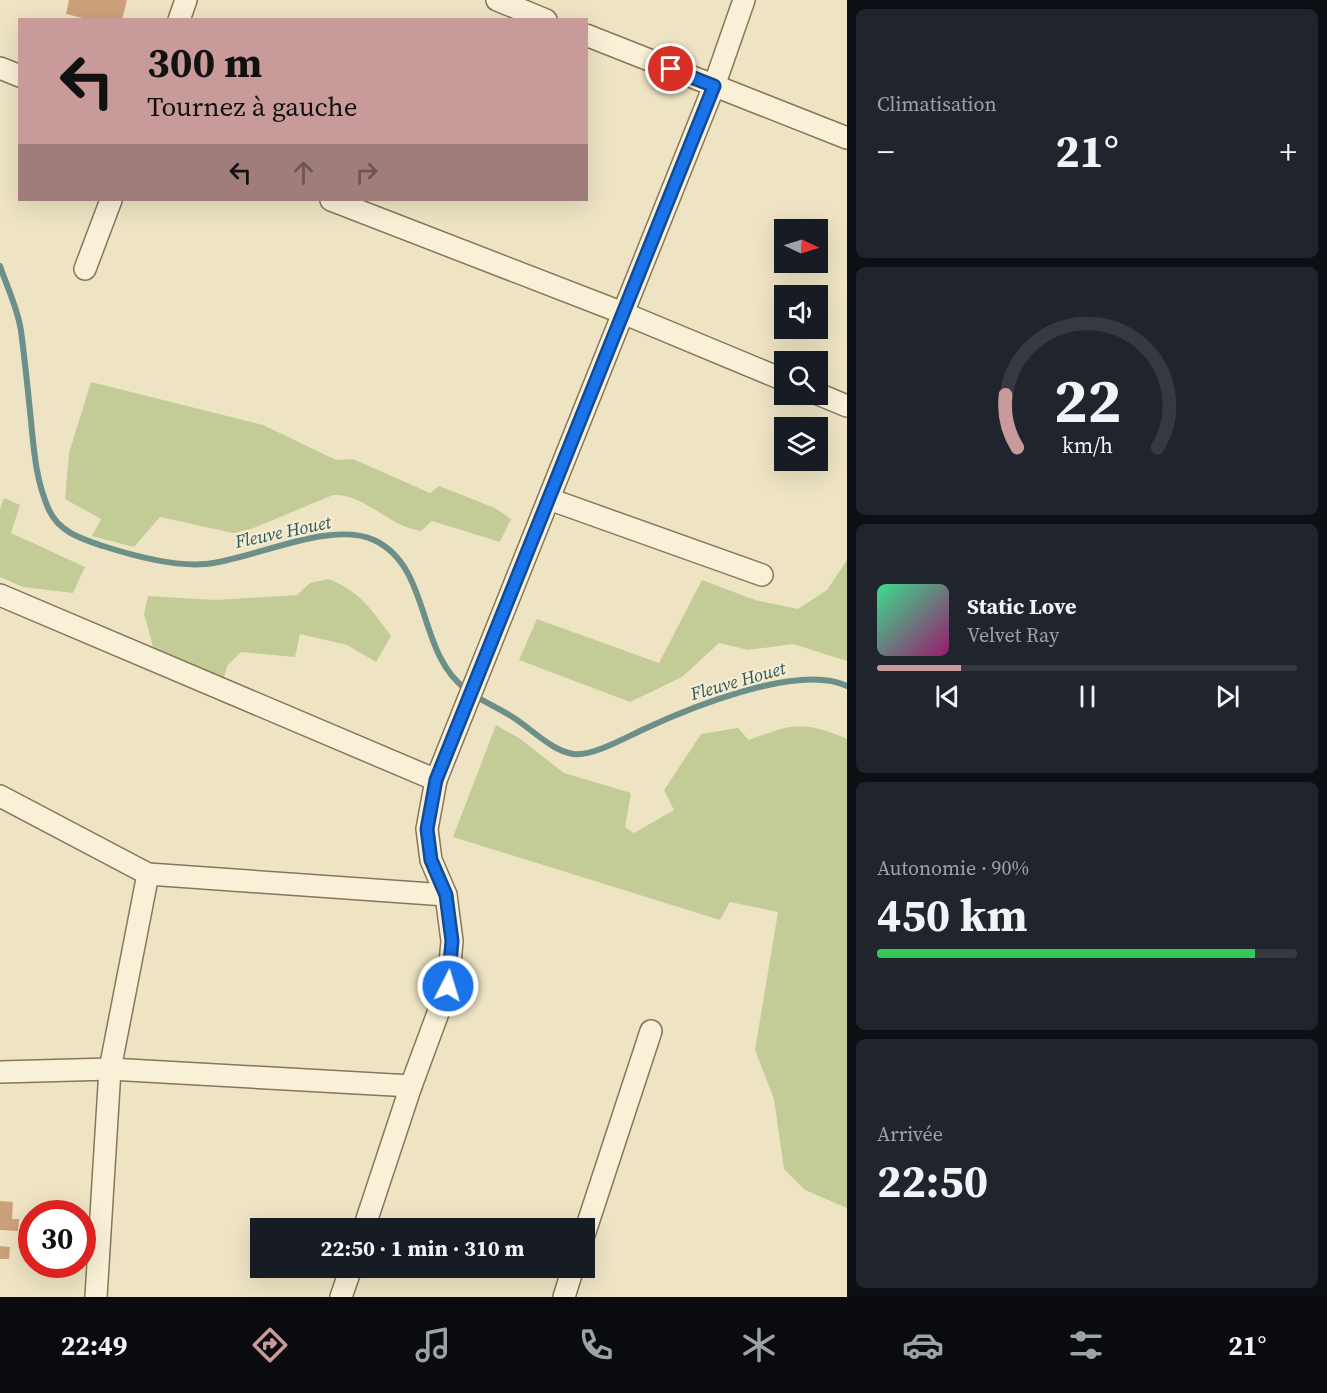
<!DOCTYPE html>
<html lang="fr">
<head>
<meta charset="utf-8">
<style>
  body { margin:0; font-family:"Source Serif 4",serif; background:#20242c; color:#f1f3f6; height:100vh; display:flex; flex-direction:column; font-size:22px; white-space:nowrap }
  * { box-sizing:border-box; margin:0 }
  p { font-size:20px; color:#9ea1a6 }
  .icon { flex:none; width:33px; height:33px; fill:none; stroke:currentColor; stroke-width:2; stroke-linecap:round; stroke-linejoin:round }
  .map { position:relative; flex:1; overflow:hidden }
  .sheet { display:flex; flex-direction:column; gap:9px; padding:9px; background:#0d0f14; width:480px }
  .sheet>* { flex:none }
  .top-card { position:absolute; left:18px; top:18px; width:570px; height:183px; border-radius:0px; box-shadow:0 6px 24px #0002; background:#c89b9a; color:#111; overflow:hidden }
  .needle { width:39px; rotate:94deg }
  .buttons { position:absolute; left:774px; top:219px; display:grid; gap:12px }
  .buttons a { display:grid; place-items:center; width:54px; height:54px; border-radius:0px; background:#171b24; box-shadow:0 6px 24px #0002; font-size:30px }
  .speed { position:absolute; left:18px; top:1200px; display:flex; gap:12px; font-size:30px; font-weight:700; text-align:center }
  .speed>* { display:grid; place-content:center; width:78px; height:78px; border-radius:50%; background:#171b24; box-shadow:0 6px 24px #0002; line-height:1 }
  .speed .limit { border:9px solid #d22; background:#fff; color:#111 }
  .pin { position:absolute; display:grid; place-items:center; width:51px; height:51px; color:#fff; margin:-26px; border:3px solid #fff; border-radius:50%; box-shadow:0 2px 6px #0007 }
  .me { position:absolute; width:66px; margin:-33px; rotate:5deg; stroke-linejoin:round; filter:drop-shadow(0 0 4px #0008) }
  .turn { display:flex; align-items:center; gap:21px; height:126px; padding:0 30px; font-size:27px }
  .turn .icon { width:78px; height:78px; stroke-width:2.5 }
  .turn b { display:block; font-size:42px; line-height:51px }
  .lanes { display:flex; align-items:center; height:57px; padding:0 30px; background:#0003; justify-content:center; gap:30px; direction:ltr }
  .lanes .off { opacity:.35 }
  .big { font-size:45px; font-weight:700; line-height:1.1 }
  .sheet .card { flex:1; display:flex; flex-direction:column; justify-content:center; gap:9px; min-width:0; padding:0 21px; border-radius:9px; background:#20242c }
  .sheet .dial { align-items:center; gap:0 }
  .dial svg { height:156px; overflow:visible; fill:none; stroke:#363941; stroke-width:7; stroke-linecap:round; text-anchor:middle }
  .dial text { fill:#f1f3f6; stroke:none }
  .song { display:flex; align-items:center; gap:18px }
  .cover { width:72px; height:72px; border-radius:9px; background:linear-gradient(135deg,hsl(150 70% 55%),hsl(320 70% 35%)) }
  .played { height:6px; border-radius:3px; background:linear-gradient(90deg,#c89b9a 20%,#363941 20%) }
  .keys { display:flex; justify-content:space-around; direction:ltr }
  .heat { display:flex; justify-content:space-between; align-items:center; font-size:33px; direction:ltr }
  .charge { height:9px; border-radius:4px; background:linear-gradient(90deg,#34c759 90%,#363941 0) }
  .trip { position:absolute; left:250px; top:1218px; width:345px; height:60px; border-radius:0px; background:#171b24; box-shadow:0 6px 24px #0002; font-weight:700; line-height:60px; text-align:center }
  .dock { display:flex; height:96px; justify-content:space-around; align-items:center; background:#090b0e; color:#9ea1a6 }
  .dock .icon { width:42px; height:42px }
  .dock .on { color:#c89b9a }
  .dock b { font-size:27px; color:#f1f3f6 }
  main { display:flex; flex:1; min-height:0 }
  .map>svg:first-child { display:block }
  .green { fill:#c3cc97 }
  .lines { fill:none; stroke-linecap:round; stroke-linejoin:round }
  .stream { stroke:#6c8f89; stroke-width:6 }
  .building { fill:#cca17a }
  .minor-casing { stroke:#88755a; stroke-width:24 }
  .minor { stroke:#f9f1d7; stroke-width:21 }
  .route-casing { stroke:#114b97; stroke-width:15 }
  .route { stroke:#1a73e8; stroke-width:10 }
  .labels { text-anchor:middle; stroke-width:4.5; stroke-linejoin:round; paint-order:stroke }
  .water-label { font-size:18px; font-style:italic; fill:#2e5858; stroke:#f5edd3 }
</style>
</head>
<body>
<main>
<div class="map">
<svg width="847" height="1297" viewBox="0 0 847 1297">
  <rect width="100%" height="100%" fill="#eee4c4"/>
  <g class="green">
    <path d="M91 382 263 425 336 460 353 459 430 493 439 486 495 508 511 519 500 542 432 521 421 531C389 527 364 493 333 495L251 529 233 533 160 517 134 547 92 536 101 519 65 499 69 453Z"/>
    <path d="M4 498 20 505 11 533 85 567 73 593 23 587 0 577V509Z"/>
    <path d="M847 560V661L793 644 748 650 719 643 682 677 630 702 519 660 537 619 659 663 702 580 755 600 798 609 827 590Z"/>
    <path d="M328 579C360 591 371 609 391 636L376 662 347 645 300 634 295 657 241 652 227 666 220 695 156 657 144 614 148 596 216 600 297 595 310 583Z"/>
    <path d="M496 725 519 738 564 773 631 793 625 827 634 833 674 810 664 790 701 734 738 728 749 740C792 724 803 720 847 739V1208L805 1190 784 1169 774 1099 755 1050 778 912 730 902 720 920 453 837Z"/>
  </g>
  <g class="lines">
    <g class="stream">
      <path d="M0 266C7 287 18 309 21 331 25 361 28 391 31 421 34 452 36 481 49 510 59 532 82 539 103 546 134 556 174 567 206 564 255 559 329 520 374 540 432 567 416 654 467 690"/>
      <path d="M475 696C487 703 500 709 511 716 531 728 550 750 573 754 591 757 625 738 642 730 689 708 798 663 847 686"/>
    </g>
  </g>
  <g class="building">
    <path d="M69 0H127L122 20H91L66 14Z"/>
    <path d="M0 1201 13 1202 12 1219H19L18 1231 0 1230Z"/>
    <path d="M0 1246 10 1247 9 1259H0Z"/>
    <path d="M51 1264H63L62 1277 50 1276Z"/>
  </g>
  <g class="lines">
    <g class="minor-casing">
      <g id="minor">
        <path d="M497 0 546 20"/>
        <path d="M179 20 186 0"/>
        <path d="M586 35 847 138"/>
        <path d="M0 68 20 76"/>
        <path d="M331 200 623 313 784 380"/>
        <path d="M85 269 111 200"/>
        <path d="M818 394 847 406"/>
        <path d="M549 499 762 575"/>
        <path d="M0 595 436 780"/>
        <path d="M0 796 148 874 446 895"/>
        <path d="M0 1072 110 1069 411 1086"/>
        <path d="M364 1228 411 1086 448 986 452 941 446 895 431 860 427 829 436 780 714 86 744 0"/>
        <path d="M585 1232 651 1031"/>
        <path d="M96 1297 110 1069 148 874"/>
        <path d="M341 1297 351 1268"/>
        <path d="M564 1297 573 1268"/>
      </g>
    </g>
    <use href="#minor" class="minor"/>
  </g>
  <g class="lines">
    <g class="route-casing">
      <path id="route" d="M448 986 452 941 446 895 431 860 427 829 436 780 714 86 671 69"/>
    </g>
    <use href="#route" class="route"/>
  </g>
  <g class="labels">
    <g class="water-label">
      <text transform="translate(283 532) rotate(-12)" y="6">Fleuve Houet</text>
      <text transform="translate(738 681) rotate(-16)" y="6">Fleuve Houet</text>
    </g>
  </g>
</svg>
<div class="buttons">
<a><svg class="needle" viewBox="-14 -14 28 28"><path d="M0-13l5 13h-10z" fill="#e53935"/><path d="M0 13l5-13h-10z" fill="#9ea1a6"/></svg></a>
<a><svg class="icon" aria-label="sound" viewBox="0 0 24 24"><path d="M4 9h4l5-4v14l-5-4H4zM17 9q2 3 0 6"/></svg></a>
<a><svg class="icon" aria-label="search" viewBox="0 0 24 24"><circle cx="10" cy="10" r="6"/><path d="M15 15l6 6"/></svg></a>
<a><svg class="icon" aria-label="layers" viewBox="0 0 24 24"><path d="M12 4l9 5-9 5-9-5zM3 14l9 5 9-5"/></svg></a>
</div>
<div class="speed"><div class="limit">30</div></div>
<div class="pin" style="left:671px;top:69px;background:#d93025"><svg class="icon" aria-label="arrive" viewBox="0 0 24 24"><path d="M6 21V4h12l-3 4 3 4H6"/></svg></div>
<svg class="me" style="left:448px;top:986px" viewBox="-20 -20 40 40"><circle r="17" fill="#1a73e8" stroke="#fff" stroke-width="3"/><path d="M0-11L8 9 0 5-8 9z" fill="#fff"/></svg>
<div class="trip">22:50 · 1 min · 310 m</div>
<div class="top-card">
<div class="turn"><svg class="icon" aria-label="left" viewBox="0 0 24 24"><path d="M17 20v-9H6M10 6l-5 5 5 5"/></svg><div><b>300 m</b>Tournez à gauche</div></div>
<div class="lanes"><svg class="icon" aria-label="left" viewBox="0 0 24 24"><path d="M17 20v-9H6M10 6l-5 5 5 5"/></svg><svg class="icon off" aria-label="ahead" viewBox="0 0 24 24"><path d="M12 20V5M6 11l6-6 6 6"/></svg><svg class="icon off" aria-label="right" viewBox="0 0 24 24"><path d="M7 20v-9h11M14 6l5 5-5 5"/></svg></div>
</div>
</div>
<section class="sheet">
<div class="card"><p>Climatisation</p>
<div class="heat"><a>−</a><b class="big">21°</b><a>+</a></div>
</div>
<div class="card dial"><svg viewBox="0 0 100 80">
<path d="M14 69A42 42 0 1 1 86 69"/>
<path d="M14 69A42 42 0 0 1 8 42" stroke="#c89b9a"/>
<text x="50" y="56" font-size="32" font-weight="700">22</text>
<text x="50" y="72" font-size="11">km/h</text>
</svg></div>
<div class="card">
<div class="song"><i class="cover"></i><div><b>Static Love</b><p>Velvet Ray</p></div></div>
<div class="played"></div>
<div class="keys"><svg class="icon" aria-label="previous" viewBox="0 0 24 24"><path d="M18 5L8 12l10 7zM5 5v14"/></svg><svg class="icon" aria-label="pause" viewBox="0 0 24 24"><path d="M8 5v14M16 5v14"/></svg><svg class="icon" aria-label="next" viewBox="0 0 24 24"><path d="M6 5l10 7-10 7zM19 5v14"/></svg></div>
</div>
<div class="card"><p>Autonomie · 90%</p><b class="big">450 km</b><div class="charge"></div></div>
<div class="card"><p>Arrivée</p><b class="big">22:50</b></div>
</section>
</main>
<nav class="dock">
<b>22:49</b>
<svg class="icon on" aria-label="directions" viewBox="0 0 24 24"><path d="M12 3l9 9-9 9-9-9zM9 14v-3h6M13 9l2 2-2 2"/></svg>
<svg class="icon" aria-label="music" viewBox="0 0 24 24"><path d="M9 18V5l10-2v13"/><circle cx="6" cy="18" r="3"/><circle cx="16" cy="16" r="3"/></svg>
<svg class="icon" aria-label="phone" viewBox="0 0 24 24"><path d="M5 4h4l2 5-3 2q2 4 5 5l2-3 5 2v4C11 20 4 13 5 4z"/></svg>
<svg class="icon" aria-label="climate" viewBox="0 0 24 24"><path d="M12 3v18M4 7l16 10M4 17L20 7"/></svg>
<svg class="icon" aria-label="car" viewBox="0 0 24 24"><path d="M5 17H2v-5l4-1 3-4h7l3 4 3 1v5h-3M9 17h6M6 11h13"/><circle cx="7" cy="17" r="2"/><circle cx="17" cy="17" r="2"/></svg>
<svg class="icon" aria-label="filters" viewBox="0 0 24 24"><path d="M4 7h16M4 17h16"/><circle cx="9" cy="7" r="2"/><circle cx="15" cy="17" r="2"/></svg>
<b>21°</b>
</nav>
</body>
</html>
